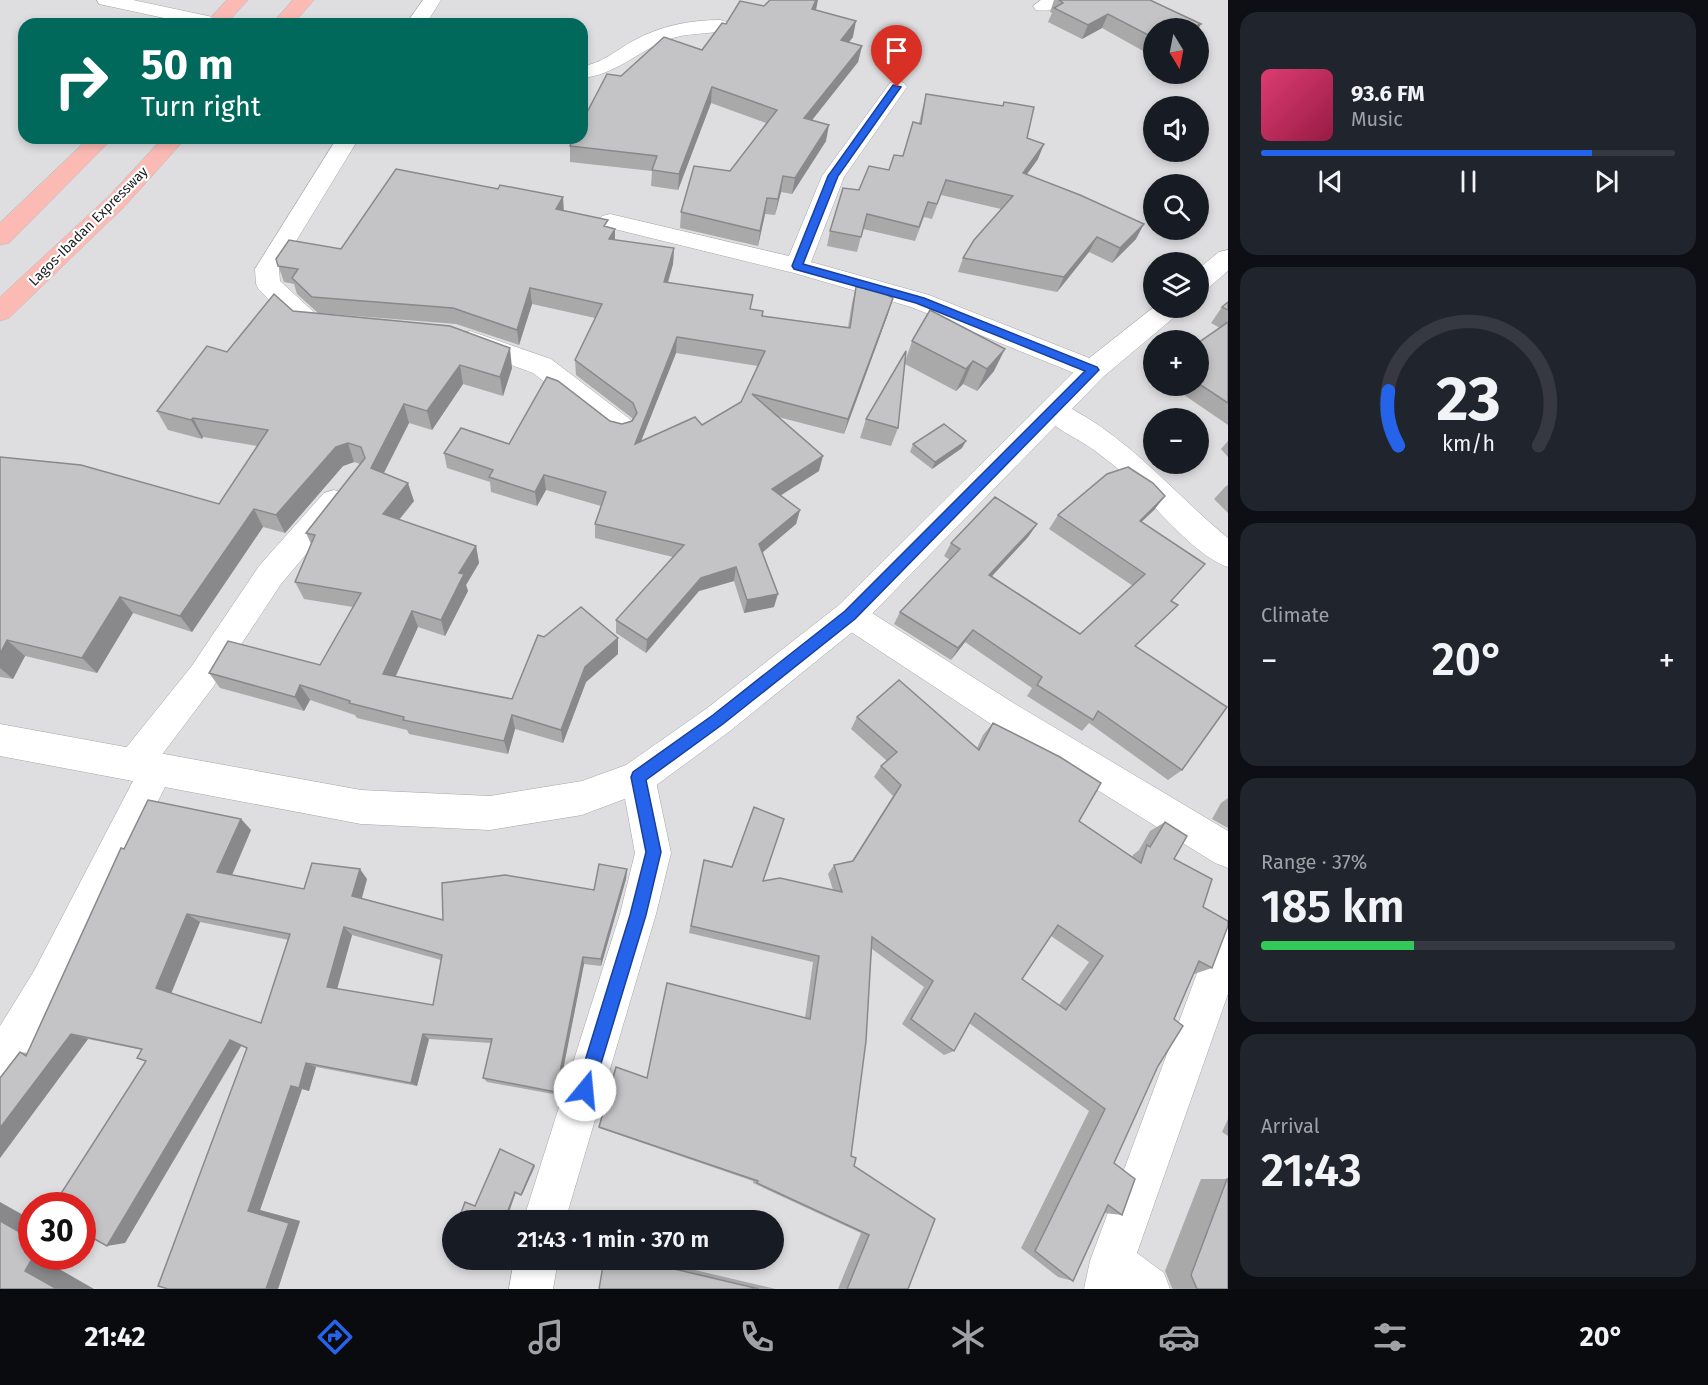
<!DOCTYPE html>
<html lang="en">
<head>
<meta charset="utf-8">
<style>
  body { margin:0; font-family:"Fira Sans",sans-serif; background:#20242c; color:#f1f3f6; height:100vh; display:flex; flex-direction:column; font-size:22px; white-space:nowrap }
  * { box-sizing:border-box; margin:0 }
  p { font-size:20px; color:#9ea1a6 }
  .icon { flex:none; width:33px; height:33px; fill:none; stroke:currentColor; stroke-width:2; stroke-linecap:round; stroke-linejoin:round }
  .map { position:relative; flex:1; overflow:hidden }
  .side { display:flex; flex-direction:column; gap:12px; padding:12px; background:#0d0f14; width:480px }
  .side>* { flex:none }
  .banner { position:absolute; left:18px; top:18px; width:570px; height:126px; border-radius:18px; box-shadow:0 3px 9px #0003; background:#00695c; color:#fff; overflow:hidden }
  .needle { width:39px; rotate:170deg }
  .fabs { position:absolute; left:1143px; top:18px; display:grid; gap:12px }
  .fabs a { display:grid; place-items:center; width:66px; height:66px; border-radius:50%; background:#171b24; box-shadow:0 3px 9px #0003; font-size:30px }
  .speed { position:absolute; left:18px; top:1192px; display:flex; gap:12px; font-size:30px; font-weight:700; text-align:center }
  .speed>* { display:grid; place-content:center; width:78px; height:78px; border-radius:50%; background:#171b24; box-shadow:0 3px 9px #0003; line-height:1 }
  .speed .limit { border:9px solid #d22; background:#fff; color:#111 }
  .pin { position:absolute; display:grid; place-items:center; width:51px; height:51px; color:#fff; margin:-62px -26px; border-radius:50% 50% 50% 0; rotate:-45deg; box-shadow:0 0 6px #0007 }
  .pin .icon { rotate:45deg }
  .me { position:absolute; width:66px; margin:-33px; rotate:17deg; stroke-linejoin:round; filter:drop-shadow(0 0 4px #0008) }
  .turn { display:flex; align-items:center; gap:21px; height:126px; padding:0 24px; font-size:27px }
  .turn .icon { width:78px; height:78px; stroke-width:2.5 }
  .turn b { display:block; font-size:42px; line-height:51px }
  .big { font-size:45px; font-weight:600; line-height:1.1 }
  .side .tile { flex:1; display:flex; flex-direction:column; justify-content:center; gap:9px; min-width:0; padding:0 21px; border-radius:18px; background:#20242c }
  .side .dial { align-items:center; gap:0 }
  .dial svg { height:156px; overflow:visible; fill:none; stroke:#363941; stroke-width:7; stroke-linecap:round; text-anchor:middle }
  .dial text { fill:#f1f3f6; stroke:none }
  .song { display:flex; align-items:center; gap:18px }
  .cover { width:72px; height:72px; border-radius:9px; background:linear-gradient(135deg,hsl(340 70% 55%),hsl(340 70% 35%)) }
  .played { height:6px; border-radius:3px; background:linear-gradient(90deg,#2563eb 80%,#363941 80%) }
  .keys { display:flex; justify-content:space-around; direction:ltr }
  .heat { display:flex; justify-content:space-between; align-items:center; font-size:33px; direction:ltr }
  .charge { height:9px; border-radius:4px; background:linear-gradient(90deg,#34c759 37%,#363941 0) }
  .trip { position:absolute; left:442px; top:1210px; width:342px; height:60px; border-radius:30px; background:#171b24; box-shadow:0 3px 9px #0003; font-weight:600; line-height:60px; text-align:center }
  .dock { display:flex; height:96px; justify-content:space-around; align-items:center; background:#090b0e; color:#9ea1a6 }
  .dock .icon { width:42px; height:42px }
  .dock .current { color:#2563eb }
  .dock b { font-size:27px; color:#f1f3f6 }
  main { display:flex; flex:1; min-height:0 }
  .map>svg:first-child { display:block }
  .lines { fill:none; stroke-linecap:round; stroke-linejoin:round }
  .minor-casing { stroke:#a6a6a7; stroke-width:1 }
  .tertiary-casing { stroke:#a6a6a7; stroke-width:1 }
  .motorway-casing { stroke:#bcbcbc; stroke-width:1 }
  .minor { fill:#fff; fill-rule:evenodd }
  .tertiary { fill:#fff; fill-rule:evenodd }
  .motorway { fill:#fcbab5; fill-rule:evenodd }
  .wall { fill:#a9a9aa; fill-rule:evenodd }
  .shaded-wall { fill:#89898b }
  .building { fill:#c4c4c6; stroke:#89898b; stroke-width:1.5; fill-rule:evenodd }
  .route { fill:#2563eb; stroke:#184099; stroke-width:1.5 }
  .labels { text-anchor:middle; stroke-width:4.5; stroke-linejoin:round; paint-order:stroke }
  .far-street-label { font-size:14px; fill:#1e1e1f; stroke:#fff }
</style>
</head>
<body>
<main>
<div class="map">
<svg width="1228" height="1289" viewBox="0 0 1228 1289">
  <rect width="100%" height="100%" fill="#dedee0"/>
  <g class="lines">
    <g class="minor-casing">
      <g id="minor">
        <path d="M97 0H133L222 19 225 23 192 24 99 4Z"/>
        <path d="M423 0H441L426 24H406Z"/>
        <path d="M1041 0H1066C1060 9 1046 12 1036 10L1033 6Z"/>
        <path d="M720 20 727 22 730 26 727 30C707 35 687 32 667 40 637 52 615 75 582 78V66C602 64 616 50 633 41 660 26 689 20 720 20Z"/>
        <path d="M897 81 904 83 907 87 844 177 811 262 929 295 1102 363 1106 370 1102 377 1093 379 1084 377 911 307 794 273 602 226 598 221 602 216 610 214 789 256 822 176 890 83Z"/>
        <path d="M337 138H359L279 269 280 281 317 315 344 319 348 325 344 331C304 343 285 314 259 290L256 284 255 269Z"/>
        <path d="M470 331 551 359 631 420 635 427 631 434 621 437 611 434 533 373 461 346 457 340 461 334Z"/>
        <path d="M1053 400C1065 404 1075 411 1086 417 1140 450 1179 498 1228 538V567C1194 556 1149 500 1123 473 1114 465 1104 458 1094 450 1079 439 1048 426 1040 410L1043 403Z"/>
        <path d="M334 490 344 493 348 501 344 509 281 584 213 687 161 756 168 759 173 770 168 781 60 997 14 1077 0 1083V1026L34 971 133 781 121 776 116 765 121 754 191 667 259 566 324 493Z"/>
        <path d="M850 602 861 606 1015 704 1228 831V868L1215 863 991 724 839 624 835 615 839 606Z"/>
        <path d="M638 761 650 766 655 777 671 853 656 914 565 1221H523L620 914 635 853 621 777 626 766Z"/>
        <path d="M1228 922V994L1137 1253 1164 1273 1170 1289H1084L1090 1261 1209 941 1215 928Z"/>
        <path d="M514 1260H558L553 1289H509Z"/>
      </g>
    </g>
    <g class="tertiary-casing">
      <g id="tertiary">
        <path d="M1228 250V271L1207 289 1198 291V269L1219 252Z"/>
        <path d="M1154 307 1182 308 1178 314 1103 377 861 625 730 731 651 789 582 815 490 830 361 824 0 756V724L361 790 490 796 582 781 626 765 706 709 839 605 1083 363Z"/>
      </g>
    </g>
    <g class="motorway-casing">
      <g id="motorway">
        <path d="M227 0H248L226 24H205Z"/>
        <path d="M293 0H314L293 24H272Z"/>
        <path d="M89 138H113L9 243 0 245V223Z"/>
        <path d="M163 138H186L126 205 9 318 0 321V297L110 195Z"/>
      </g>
    </g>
    <use href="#minor" class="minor"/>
    <use href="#tertiary" class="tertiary"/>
    <use href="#motorway" class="motorway"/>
  </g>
  <g class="wall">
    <path d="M1054 0H1150L1201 24 1198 29 1154 28V57L1102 28 1082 39 1048 22 1052 13 1050 12Z"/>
    <path d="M764 6 816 10 853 37 849 42 862 46 858 62 812 120 826 141 792 194 781 192 775 215 765 214 758 246 680 228 681 212 730 171 766 123 711 103 678 190 651 186 652 171 570 162V146L621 76 702 50 726 24Z"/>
    <path d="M926 94 1027 138 1038 159 1027 174 1136 239 1112 263 1089 252 1057 292 958 272 963 258 1001 209 941 195 932 219 924 217 915 241 863 229 857 252 827 246 830 231 859 190 889 170 903 156 919 123Z"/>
    <path d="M563 211 608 227 615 240 674 248 673 264 668 283 751 309 762 316 848 327 852 303 856 287 888 314 844 434 778 417 819 471 780 496 800 510 796 524 762 552 774 607 744 613 734 581 699 591 646 653 616 633V620L673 557 595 538V524L601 506 546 490 537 506 491 492 490 482 447 468 444 453 509 444 610 421 622 424 632 421 633 420 632 418 576 375 575 360 595 318 532 304 519 345 456 324 318 313 297 294 294 284 284 282 276 259ZM676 353 758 366 741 402 702 425 641 441Z"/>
    <path d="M1228 302V425L1171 386H1198V343L1220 328 1211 323 1222 307Z"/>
    <path d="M930 310 994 371 977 391 963 384 956 391 905 364 898 428 891 446 860 438 866 419 906 359 912 341Z"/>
    <path d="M293 311 512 368 503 396 463 384 432 430 409 423 384 473 414 501 399 520 476 546 479 563 466 585 468 591 445 636 418 627 395 676 512 699 544 637 618 638V654L586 682 563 743 515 729 508 754 409 734 407 730 357 718 355 715 310 700 304 711 220 688 209 673 320 665 353 607 304 599 295 582 311 544 306 533 360 464 354 462 343 466 285 533 263 527 192 632 133 613 97 673 25 656 13 679 0 677V457L219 504 257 446 203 437 202 439 168 430 157 411 227 352Z"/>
    <path d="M1228 441V457L1221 449Z"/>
    <path d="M913 444 962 448 932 469 910 452Z"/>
    <path d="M1228 485V513L1214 499 1226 486Z"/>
    <path d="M1165 496 1154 510 1141 522 1171 601 1165 618 1135 646 1182 770 1168 780 1089 723 1082 731 1027 696 1032 688 965 642 951 660 894 624 900 612 950 560 944 556 951 543 1037 524 1028 537 992 576 1080 634 1133 586 1049 529 1058 515Z"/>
    <path d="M857 717 977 748 983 735 993 723 1079 821 1132 857 1133 855 1139 850 1150 831 1165 822 1174 859 1203 907 1212 968 1194 974H1193L1174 1019 1158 1066 1114 1163 1122 1215 1104 1213 1073 1281 1058 1277 1021 1248 1089 1111 969 1023 954 1051 944 1055 902 1024 924 987 872 949 851 1156 854 1166 908 1289H838L861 1233 753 1183V1181L599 1128V1127L647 1078 805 1018 813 962 689 933 704 860 732 867 763 881 833 890 828 874 834 865 852 861 893 796 874 777 881 766 887 761 851 729ZM1051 936 1089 962 1059 1005 1022 979Z"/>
    <path d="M1228 798V828L1212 819 1221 803Z"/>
    <path d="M241 819 251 830 232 875 304 889 367 879 362 898 443 920 594 890 627 869 626 879 601 966 584 964 558 1095 487 1082 483 1078 491 1043 429 1039 417 1086 316 1067 309 1091 302 1089 260 1210 300 1221 278 1289H168L247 1048 242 1045 125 1243 146 1061 142 1050 88 1039 0 1158V1078L20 1052 27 1053ZM200 922 289 940 261 1023 171 993ZM352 935 441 960 433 1005 337 989Z"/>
    <path d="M1228 1119V1136L1222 1132Z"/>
    <path d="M1201 1179H1227L1228 1289H1173L1172 1288 1165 1271Z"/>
    <path d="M604 1260H652L776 1289H599Z"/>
  </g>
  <g class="shaded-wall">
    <path d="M816 0H818L816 10 812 9Z"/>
    <path d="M1108 14 1102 28 1082 39 1088 25Z"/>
    <path d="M856 21 853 37 838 56 841 40Z"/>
    <path d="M1201 24 1198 29 1190 28Z"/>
    <path d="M862 46 858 62 801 134 804 118Z"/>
    <path d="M712 87 711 103 678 190 679 174Z"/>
    <path d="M829 125 826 141 792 194 795 178Z"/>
    <path d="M1044 144 1038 159 1017 188 1023 173Z"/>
    <path d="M783 176 781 192 775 215 778 199Z"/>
    <path d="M563 197 564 213 556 209Z"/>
    <path d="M767 198 765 214 758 246 760 231Z"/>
    <path d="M1144 224 1136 239 1112 263 1120 248Z"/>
    <path d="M615 229V245L609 239Z"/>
    <path d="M1097 237 1089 252 1057 292 1064 277Z"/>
    <path d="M674 248 673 264 663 298 664 282Z"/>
    <path d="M530 288 532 304 519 345 517 330Z"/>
    <path d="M893 298 888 314 844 434 848 419Z"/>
    <path d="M677 337 676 353 634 459 635 444Z"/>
    <path d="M510 348 512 368 503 396 500 377Z"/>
    <path d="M1005 349 994 371 977 391 987 369Z"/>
    <path d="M973 361 963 384 956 391 966 369Z"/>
    <path d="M460 365 463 384 432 430 427 411Z"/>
    <path d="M404 404 409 423 377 486 371 468Z"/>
    <path d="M193 418 203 437 202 439 191 420Z"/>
    <path d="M966 441 962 448 932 469 935 462Z"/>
    <path d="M348 443 354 462 343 466 285 533 276 515 336 447Z"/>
    <path d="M823 456 819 471 768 503 772 489Z"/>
    <path d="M544 475 546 490 537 506 535 492Z"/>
    <path d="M408 483 414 501 389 532 383 514Z"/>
    <path d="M1165 496 1154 510 1129 534 1140 521Z"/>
    <path d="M254 509 263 527 192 632 180 616Z"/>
    <path d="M800 510 796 524 756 558 759 544Z"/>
    <path d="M1037 524 1028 537 981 588 989 575Z"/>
    <path d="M476 546 479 563 466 585 468 591 445 636 441 620 459 573Z"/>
    <path d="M736 567 734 581 699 591 646 653 647 640 701 578Z"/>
    <path d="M778 594 774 607 744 613 747 600Z"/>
    <path d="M120 597 133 613 97 673 82 658Z"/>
    <path d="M412 611 418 627 390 689 383 674Z"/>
    <path d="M973 630 965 642 951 660 958 648Z"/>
    <path d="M618 638V654L586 682 563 743 561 730 585 667Z"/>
    <path d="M7 640 25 656 13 679 0 668V654Z"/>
    <path d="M300 685 310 700 304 711 295 697Z"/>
    <path d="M512 715 515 729 508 754 504 741Z"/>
    <path d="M241 819 251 830 229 882 217 872Z"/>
    <path d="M360 869 367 879 360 904 352 896Z"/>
    <path d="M627 869 626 879 601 966V959Z"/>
    <path d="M187 914 200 922 171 994 156 988Z"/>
    <path d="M344 927 352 935 336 993 327 987Z"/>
    <path d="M583 957 584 964 558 1095 556 1092Z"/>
    <path d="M71 1034 88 1039 0 1158V1128Z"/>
    <path d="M423 1034 429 1039 417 1086 411 1083Z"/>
    <path d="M230 1040 242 1044 125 1243 107 1246Z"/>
    <path d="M306 1063 316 1067 309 1091 299 1088Z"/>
    <path d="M291 1086 302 1089 260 1210 300 1221 278 1289H266L248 1211Z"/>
    <path d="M500 1149 535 1166 522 1195H521Z"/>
    <path d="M515 1192H516L506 1221H504Z"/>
    <path d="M0 1202 32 1220V1239L0 1221Z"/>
    <path d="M33 1257H60L54 1266 94 1289H57L25 1271Z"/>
  </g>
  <g class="building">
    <path d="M770 0H816L812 9 856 21 841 40 862 46 804 118 829 125 795 178 783 176 778 199 767 198 760 231 681 212 694 166 730 171 777 110 712 87 679 174 652 170 657 156 570 146 574 138H582V122L607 74 621 76 664 37 702 50 722 23 726 24 740 1 764 6Z"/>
    <path d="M1059 0H1150L1201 24 1190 28H1154V38L1108 14 1088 25 1054 8 1063 3Z"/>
    <path d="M926 94 1003 106 1004 102 1034 107 1027 138 1044 144 1023 173 1080 195 1144 224 1120 248 1097 237 1064 277 963 258 974 240 1013 196 946 180 937 204 928 202 919 227 867 214 861 237 830 231 843 188 859 190 869 166 889 170 894 155 903 156 913 122 921 124Z"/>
    <path d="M396 169 498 189 500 185 563 197 556 209 608 220 604 226 615 229 609 239 674 248 664 282 753 295 750 309 763 311 762 316 850 328 856 287 878 290 893 298 848 419 752 394 823 456 772 489 800 510 759 544 778 594 747 600 736 567 701 578 647 640 616 620 684 545 595 524 606 492 544 475 535 492 489 477 493 470 444 453 461 428 509 444 547 377 558 381 610 421 622 424 632 421 637 413 633 403 575 360 602 304 530 288 517 330 453 308 312 297 292 278 298 269 278 266 276 259 289 240 341 249ZM677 337 765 351 741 402 702 425 695 417 635 444Z"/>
    <path d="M274 294 293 311 450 326 510 348 500 377 460 365 427 411 404 404 371 468 408 483 383 514 476 546 459 573 464 574 441 620 412 611 383 674 512 699 538 635 544 637 581 607 618 638 585 667 561 730 512 715 504 741 403 720 404 717 349 703 350 701 300 685 295 697 209 673 228 641 320 665 361 593 295 582 315 535 306 533 365 458 361 447 348 443 336 447 276 515 254 509 180 616 120 597 82 658 7 640 0 654V457L81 465 219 504 268 430 193 418 191 420 157 411 207 346 227 352Z"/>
    <path d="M1228 302V310L1222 307Z"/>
    <path d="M930 310 1005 349 987 369 973 361 966 369 912 341Z"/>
    <path d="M1228 322V403L1198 383V343Z"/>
    <path d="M906 351 898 428 866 419Z"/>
    <path d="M944 424 966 441 935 462 913 444Z"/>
    <path d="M1128 467 1153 483 1165 496 1140 521 1205 564 1171 601 1178 605 1135 646 1227 707 1182 770 1098 711 1093 720 1037 685 1042 677 973 630 958 648 900 612 960 549 951 543 995 497 1037 524 989 575 1080 634 1145 574 1058 515 1107 474Z"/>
    <path d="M899 680 979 750 993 723 1060 757 1101 783 1079 821 1141 863 1147 845 1150 847 1165 822 1187 836 1174 859 1212 879 1203 907 1228 921V926L1212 968 1199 961 1174 1019 1183 1026 1158 1066 1114 1163 1135 1179 1122 1215 1108 1205 1073 1281 1035 1251 1105 1109 975 1013 954 1051 911 1019 933 981 872 937 866 1041 851 1156 856 1158 854 1166 935 1219 908 1289H847L869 1235 757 1183 758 1181 599 1127 616 1067 647 1078 667 983 810 1019 819 956 691 926 704 860 732 867 754 807 784 819 763 881 780 878 842 892 834 865 853 861 901 785 881 766 897 752 857 717ZM1058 925 1103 956 1066 1010 1022 979Z"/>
    <path d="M148 800 241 819 217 872 304 889 312 863 360 869 352 896 443 920 442 883 505 875 594 890 599 864 627 869 601 959 583 957 556 1092 483 1078 492 1039 423 1034 411 1083 306 1063 299 1088 291 1086 248 1211 289 1223 266 1289H168L158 1286 247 1048 230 1040 107 1246 82 1232V1206H53L146 1061 137 1058 142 1049 71 1034 0 1128V1078L20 1052 26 1056 121 848 124 849ZM187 914 290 934 261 1023 156 988ZM344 927 442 955 433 1005 327 987Z"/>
    <path d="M500 1149 534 1165 521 1195 515 1192 504 1221H458L465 1202 475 1206Z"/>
    <path d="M1227 1179H1228V1289H1197L1191 1275Z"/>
    <path d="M0 1221 32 1239V1257H33L25 1271 57 1289H0Z"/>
    <path d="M453 1233V1244L449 1243Z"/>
    <path d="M604 1260H636L759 1289H599Z"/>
  </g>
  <path class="route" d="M893 85 901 87 838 176 803 264 924 298 1097 367 1099 370 855 619 723 724 646 780 661 852 646 915 593 1090 591 1096 585 1098 578 1096 576 1090 630 915 646 852 631 777 633 772 713 715 845 611 1085 371 916 303 794 269 792 266 828 176Z"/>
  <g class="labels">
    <g class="far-street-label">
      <text transform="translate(88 226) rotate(-45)" y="5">Lagos-Ibadan Expressway</text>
    </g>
  </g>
</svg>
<div class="fabs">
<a><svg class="needle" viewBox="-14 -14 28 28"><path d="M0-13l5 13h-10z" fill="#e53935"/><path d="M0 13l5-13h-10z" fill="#9ea1a6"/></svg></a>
<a><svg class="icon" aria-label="sound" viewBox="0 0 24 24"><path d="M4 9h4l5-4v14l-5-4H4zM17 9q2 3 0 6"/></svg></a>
<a><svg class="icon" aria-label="search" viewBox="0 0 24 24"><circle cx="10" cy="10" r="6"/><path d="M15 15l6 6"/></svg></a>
<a><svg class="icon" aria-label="layers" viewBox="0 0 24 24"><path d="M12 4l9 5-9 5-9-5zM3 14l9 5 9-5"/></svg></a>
<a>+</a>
<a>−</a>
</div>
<div class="speed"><div class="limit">30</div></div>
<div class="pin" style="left:897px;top:87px;background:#d93025"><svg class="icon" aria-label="arrive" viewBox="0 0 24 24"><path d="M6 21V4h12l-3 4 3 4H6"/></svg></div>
<svg class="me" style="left:585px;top:1090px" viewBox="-20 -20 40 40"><circle r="19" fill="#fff"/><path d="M0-13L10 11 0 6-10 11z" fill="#2563eb"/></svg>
<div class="trip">21:43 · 1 min · 370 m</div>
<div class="banner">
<div class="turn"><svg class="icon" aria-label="right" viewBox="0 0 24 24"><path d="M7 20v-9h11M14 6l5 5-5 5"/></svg><div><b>50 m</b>Turn right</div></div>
</div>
</div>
<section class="side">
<div class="tile">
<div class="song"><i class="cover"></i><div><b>93.6 FM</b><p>Music</p></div></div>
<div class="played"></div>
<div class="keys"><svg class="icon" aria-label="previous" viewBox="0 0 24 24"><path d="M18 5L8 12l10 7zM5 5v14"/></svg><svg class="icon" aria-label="pause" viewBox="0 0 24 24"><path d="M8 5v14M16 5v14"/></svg><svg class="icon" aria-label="next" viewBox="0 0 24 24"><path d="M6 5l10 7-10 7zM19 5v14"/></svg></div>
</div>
<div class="tile dial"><svg viewBox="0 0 100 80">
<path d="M14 69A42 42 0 1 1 86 69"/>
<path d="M14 69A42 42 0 0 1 9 41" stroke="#2563eb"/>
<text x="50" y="56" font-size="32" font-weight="700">23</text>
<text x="50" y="72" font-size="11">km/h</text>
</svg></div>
<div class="tile"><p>Climate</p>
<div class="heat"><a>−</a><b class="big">20°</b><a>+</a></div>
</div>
<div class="tile"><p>Range · 37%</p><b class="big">185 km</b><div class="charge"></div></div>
<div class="tile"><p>Arrival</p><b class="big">21:43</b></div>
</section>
</main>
<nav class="dock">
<b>21:42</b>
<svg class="icon current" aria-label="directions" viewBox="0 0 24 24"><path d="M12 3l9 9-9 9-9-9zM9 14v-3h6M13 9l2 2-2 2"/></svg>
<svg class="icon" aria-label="music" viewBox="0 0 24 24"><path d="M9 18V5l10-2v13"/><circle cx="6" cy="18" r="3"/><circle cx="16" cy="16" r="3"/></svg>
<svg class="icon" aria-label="phone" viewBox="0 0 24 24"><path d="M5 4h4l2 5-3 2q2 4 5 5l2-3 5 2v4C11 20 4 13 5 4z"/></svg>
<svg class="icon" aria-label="climate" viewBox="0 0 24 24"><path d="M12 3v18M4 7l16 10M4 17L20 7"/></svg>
<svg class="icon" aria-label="car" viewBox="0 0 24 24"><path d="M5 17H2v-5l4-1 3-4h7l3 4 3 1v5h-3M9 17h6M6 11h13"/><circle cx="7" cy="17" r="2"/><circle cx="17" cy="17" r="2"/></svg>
<svg class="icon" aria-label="filters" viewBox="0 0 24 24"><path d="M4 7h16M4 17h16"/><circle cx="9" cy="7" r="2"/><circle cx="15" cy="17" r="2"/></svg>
<b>20°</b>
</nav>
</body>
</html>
